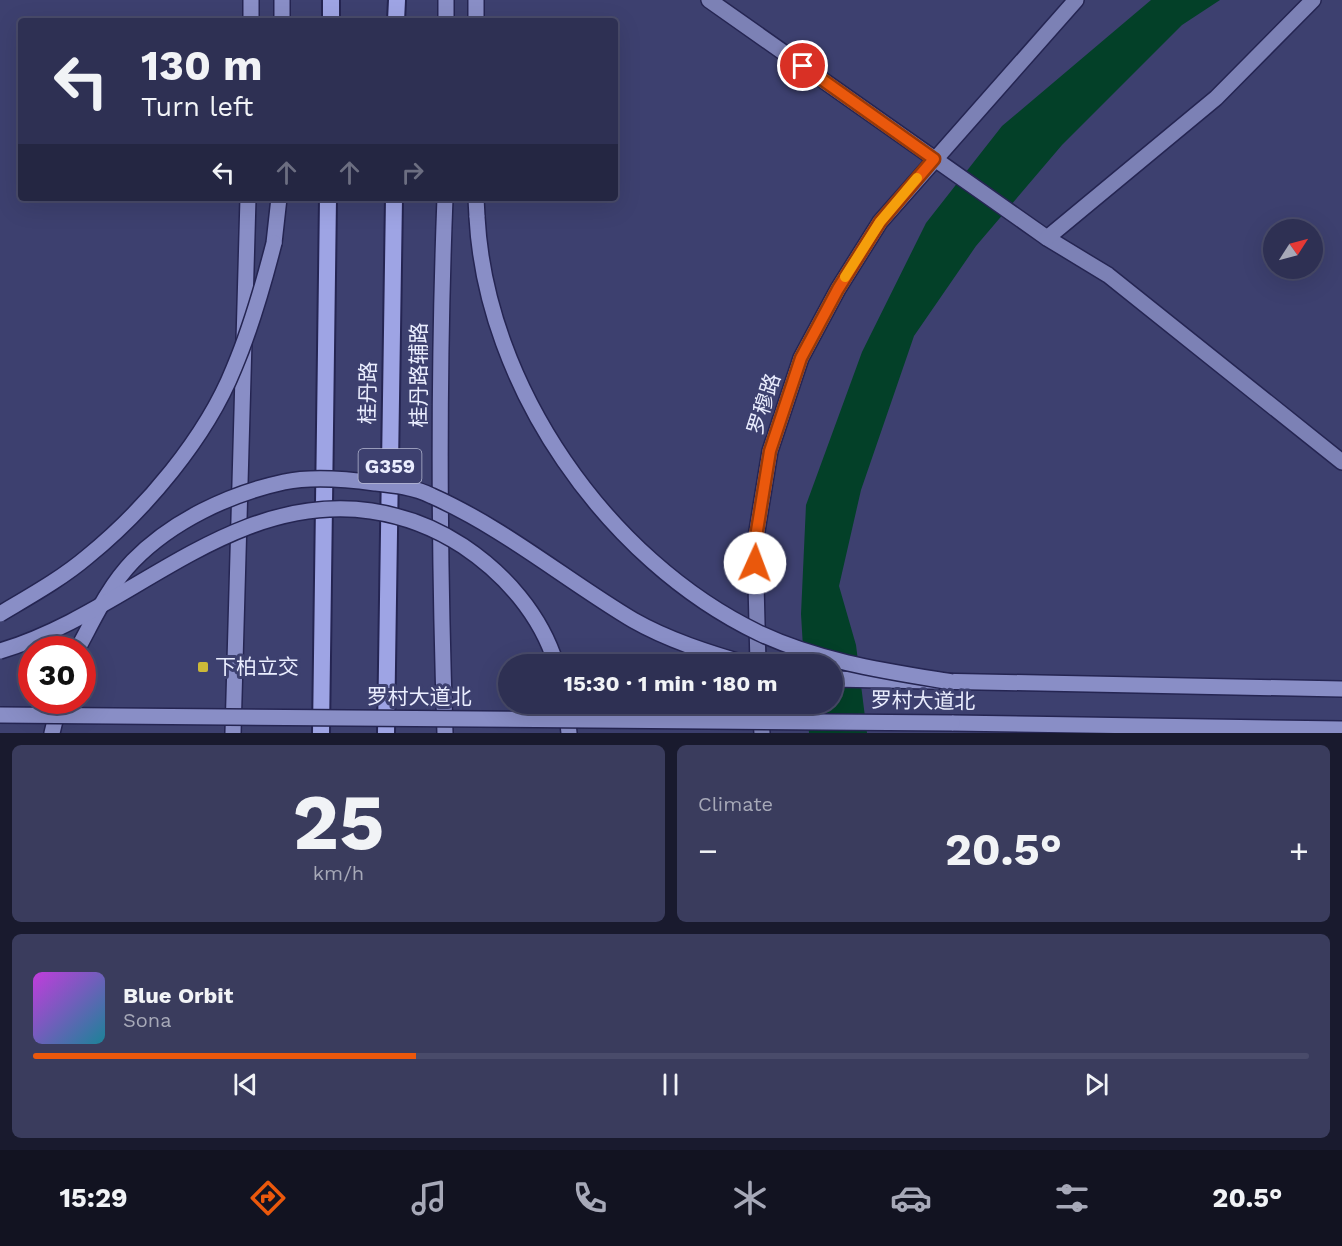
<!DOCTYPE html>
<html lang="en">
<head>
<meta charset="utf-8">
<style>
  body { margin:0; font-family:"Work Sans","Noto Sans SC",sans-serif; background:#3a3c5d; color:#f1f3f6; height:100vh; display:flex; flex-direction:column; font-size:22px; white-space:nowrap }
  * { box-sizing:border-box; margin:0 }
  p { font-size:20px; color:#a7a9b8 }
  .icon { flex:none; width:33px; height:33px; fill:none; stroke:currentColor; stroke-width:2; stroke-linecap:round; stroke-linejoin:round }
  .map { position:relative; height:733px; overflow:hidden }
  .details { display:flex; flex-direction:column; gap:12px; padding:12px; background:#191a2e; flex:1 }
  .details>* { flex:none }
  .guide { position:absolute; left:18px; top:18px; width:600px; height:183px; border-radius:6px; box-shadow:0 6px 24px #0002,0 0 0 2px #494b6a; background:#2e3053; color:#f1f3f6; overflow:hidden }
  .needle { width:39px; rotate:54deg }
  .controls { position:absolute; left:1263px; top:219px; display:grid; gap:12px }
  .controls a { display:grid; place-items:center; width:60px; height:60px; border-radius:50%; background:#2e3053; box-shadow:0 6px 24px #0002,0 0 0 2px #494b6a; font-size:30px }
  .speed { position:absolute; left:18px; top:636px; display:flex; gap:12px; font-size:30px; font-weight:700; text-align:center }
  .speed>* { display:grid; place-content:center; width:78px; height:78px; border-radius:50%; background:#2e3053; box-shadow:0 6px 24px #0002,0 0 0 2px #494b6a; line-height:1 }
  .speed .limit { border:9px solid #d22; background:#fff; color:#111 }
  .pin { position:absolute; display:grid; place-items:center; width:51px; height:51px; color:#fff; margin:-26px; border:3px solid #fff; border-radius:50%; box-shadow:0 2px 6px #0007 }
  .me { position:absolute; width:66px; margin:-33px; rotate:2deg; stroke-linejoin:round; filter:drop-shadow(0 0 4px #0008) }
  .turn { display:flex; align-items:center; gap:21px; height:126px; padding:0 24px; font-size:27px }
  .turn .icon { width:78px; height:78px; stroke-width:2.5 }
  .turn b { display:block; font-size:42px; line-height:51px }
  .lanes { display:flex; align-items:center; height:57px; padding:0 24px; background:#0003; justify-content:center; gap:30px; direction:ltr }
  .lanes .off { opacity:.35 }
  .big { font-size:45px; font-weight:700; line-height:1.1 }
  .details .card { flex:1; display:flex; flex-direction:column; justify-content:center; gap:9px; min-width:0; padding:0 21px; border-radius:9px; background:#3a3c5d }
  .details .dial { align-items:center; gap:0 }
  .dial b { font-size:78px; line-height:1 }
  .song { display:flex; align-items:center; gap:18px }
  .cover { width:72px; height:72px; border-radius:9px; background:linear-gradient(135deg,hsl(290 70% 55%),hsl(190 70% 35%)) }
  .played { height:6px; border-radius:3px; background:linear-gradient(90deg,#ea580c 30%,#494b6a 30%) }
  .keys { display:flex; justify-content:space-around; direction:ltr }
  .heat { display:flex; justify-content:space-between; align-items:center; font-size:33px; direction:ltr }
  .details .tiles { flex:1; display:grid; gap:12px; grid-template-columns:1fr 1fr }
  .card:last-child { grid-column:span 2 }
  .trip { position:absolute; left:498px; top:654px; width:345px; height:60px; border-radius:30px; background:#2e3053; box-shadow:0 6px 24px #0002,0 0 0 2px #494b6a; font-weight:700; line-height:60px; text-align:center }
  .menu { display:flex; height:96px; justify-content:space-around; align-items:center; background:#121321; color:#a7a9b8 }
  .menu .icon { width:42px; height:42px }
  .menu .on { color:#ea580c }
  .menu b { font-size:27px; color:#f1f3f6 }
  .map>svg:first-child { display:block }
  .water { fill:#034028 }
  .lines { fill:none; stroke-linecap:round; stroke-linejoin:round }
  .minor-casing { stroke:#252552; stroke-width:18 }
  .secondary-casing { stroke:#252552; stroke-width:18 }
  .trunk-casing { stroke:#252552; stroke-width:20 }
  .minor { stroke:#7c81b5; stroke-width:15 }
  .secondary { stroke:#898ec6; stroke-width:15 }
  .trunk { stroke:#9ea4e4; stroke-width:16 }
  .secondary-bridge-casing { stroke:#252552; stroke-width:18; stroke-linecap:butt }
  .secondary-bridge { stroke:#898ec6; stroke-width:15 }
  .route-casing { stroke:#983908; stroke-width:15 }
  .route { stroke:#ea580c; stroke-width:10 }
  .slow { stroke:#f59e0b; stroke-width:10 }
  .poi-dot { fill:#cdb938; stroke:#3d406f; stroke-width:2 }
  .labels { text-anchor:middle; stroke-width:6; stroke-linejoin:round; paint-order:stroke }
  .shield { fill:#3d406f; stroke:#b6b9d3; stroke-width:1.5 }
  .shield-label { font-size:20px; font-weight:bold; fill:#eaedfe }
  .street-label { font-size:21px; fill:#eaedfe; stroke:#3d406f }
  .poi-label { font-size:21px; fill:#eaedfe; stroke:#3d406f; text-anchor:start }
</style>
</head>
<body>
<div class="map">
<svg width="1342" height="733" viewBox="0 0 1342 733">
  <rect width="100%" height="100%" fill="#3d406f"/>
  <path class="water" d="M1151 0H1220L1182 25 1062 145 976 246 914 336 861 490 839 586 856 645 867 733H809L807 704H832V664H804L801 614 806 505 862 352 926 223 1002 126Z"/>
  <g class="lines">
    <g class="minor-casing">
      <g id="minor">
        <path d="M709 0 1047 238 1108 275 1342 462"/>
        <path d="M1047 238 1216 98 1313 0"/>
        <path d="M758 664 755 543 770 451 801 358 838 289 880 222 1076 0"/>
        <path d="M760 704 762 733"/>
      </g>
    </g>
    <g class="secondary-casing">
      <g id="secondary">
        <path d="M251 21V0"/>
        <path d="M282 21V0"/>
        <path d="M446 21V0"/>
        <path d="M476 21V0"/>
        <path d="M445 198C438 377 439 554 445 733"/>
        <path d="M476 198 477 217"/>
        <path d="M274 243 279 198"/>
        <path d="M832 679 1342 689"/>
        <path d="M566 704 569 733"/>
        <path d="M952 723 1342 729"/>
        <path d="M52 733 60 700"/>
        <path d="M233 733 248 198"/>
      </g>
    </g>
    <g class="trunk-casing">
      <g id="trunk">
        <path d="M331 21V0"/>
        <path d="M396 21 397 0"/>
        <path d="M321 733 328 198"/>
        <path d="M386 733 394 198"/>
      </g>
    </g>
    <use href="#minor" class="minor"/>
    <use href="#secondary" class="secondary"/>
    <use href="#trunk" class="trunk"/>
    <g class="secondary-bridge-casing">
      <g id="secondary-bridge">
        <path d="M477 217C486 386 607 560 759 633 821 662 885 671 952 682"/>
        <path d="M0 614C30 596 61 579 87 557 145 510 206 438 234 368 251 328 263 286 274 243"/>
        <path d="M77 650C94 619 108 587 133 561 172 521 229 494 284 482 312 476 346 479 375 483 394 485 414 487 432 496 504 528 566 580 633 620 668 640 709 653 747 664"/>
        <path d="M0 651C129 613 228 491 371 511 405 516 434 527 463 546 505 574 541 615 556 664"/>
        <path d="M0 715 952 723"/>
      </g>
    </g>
    <use href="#secondary-bridge" class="secondary-bridge"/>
  </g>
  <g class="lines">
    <g class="route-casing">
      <path id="route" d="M755 563V543L770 451 801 358 838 289 880 222 934 159 803 66"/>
    </g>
    <use href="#route" class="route"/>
    <path class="slow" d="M845 277 880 222 917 178"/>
  </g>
  <rect class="poi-dot" x="197" y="661" width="12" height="12" rx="3"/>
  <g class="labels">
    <rect class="shield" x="358.5" y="449" width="63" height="34" rx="4.5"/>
    <g class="shield-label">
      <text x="390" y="473">G359</text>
    </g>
    <g class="street-label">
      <text transform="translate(419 375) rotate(-90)" y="7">桂丹路辅路</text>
      <text transform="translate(368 393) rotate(-89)" y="7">桂丹路</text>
      <text transform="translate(764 404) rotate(-72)" y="7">罗穆路</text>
      <text x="419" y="704">罗村大道北</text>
      <text transform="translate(923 701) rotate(1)" y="7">罗村大道北</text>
    </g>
    <g class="poi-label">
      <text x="215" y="674">下柏立交</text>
    </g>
  </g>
</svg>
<div class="controls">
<a><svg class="needle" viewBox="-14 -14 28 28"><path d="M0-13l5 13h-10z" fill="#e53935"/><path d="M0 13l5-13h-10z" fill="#a7a9b8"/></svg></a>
</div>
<div class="speed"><div class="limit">30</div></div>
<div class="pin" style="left:803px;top:66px;background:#d93025"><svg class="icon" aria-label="arrive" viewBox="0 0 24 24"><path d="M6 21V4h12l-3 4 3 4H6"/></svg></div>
<svg class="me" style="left:755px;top:563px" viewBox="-20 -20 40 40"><circle r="19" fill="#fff"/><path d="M0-13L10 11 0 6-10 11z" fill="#ea580c"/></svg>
<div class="trip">15:30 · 1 min · 180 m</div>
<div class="guide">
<div class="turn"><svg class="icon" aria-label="left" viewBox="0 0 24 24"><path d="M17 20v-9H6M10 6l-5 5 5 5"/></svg><div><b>130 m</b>Turn left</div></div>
<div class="lanes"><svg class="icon" aria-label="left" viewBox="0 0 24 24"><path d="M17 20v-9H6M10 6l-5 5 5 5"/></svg><svg class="icon off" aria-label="ahead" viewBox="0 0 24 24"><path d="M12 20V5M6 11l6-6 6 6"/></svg><svg class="icon off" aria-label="ahead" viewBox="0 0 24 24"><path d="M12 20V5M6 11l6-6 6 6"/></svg><svg class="icon off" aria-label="right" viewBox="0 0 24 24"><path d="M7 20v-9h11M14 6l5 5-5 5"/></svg></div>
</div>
</div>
<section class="details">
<div class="tiles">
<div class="card dial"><b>25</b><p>km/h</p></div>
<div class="card"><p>Climate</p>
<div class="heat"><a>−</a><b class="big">20.5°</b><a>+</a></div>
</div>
<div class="card">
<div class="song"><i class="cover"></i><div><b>Blue Orbit</b><p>Sona</p></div></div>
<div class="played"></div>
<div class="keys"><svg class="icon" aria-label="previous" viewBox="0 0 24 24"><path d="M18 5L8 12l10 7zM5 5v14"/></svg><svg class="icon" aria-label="pause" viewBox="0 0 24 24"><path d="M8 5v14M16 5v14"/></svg><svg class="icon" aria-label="next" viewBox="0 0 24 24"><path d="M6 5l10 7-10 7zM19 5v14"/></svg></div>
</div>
</div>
</section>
<nav class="menu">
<b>15:29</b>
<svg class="icon on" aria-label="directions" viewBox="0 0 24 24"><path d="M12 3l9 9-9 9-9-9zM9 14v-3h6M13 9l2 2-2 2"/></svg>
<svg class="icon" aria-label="music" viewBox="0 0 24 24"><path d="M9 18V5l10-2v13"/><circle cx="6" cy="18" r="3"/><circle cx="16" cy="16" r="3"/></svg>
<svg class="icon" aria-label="phone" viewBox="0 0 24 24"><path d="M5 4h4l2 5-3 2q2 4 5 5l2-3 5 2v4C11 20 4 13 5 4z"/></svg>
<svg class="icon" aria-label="climate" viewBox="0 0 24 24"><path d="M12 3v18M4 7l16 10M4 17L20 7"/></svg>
<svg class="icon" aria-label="car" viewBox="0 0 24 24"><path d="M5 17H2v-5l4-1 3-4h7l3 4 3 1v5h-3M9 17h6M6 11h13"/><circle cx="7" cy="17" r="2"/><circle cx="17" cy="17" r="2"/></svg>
<svg class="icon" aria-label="filters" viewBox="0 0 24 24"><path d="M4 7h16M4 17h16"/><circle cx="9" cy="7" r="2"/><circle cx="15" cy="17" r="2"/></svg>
<b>20.5°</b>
</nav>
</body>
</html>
